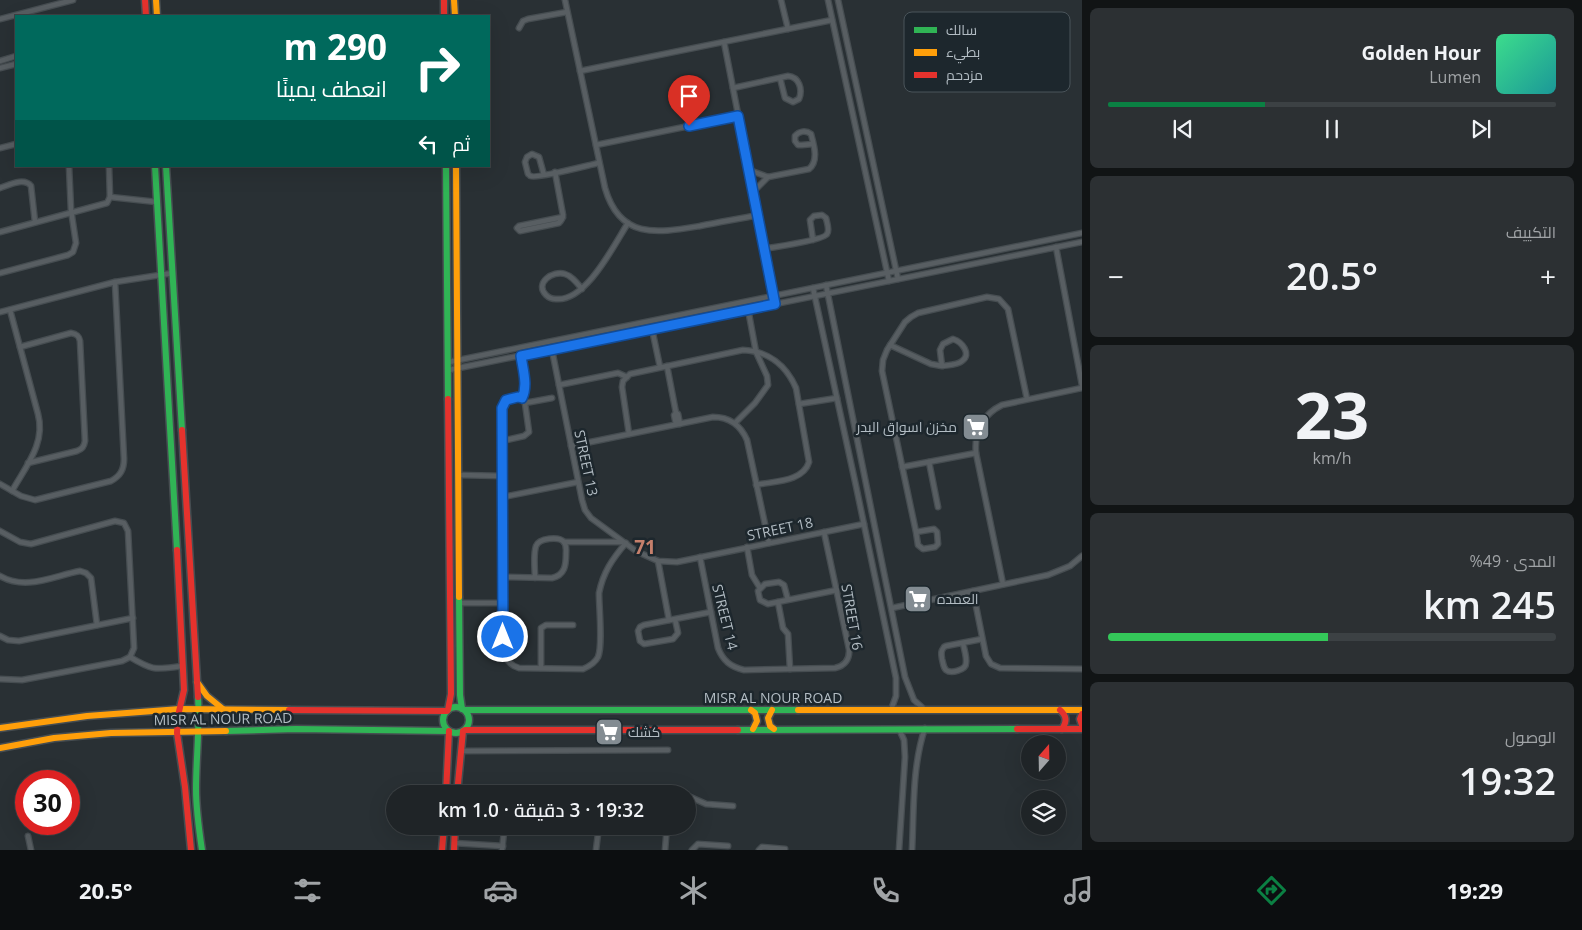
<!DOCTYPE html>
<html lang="ar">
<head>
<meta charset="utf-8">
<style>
  body { margin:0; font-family:"Open Sans",Cairo,sans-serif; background:#2c3033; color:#f1f3f6; direction:rtl; height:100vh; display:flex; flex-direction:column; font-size:19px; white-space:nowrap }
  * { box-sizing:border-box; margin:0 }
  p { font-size:16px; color:#a1a4a7 }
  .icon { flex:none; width:28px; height:28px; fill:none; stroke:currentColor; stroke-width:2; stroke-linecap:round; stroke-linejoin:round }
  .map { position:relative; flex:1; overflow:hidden; direction:ltr }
  .side { display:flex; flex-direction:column; gap:8px; padding:8px; background:#111415; width:500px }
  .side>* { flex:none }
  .banner { position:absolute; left:15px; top:15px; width:475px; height:152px; border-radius:0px; box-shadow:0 5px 20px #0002,0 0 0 1px #3c4144; direction:rtl; background:#00695c; color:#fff; overflow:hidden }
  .needle { width:32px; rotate:20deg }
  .controls { position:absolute; left:1021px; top:735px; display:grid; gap:10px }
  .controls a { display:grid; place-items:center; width:45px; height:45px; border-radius:50%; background:#1f2427; box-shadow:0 5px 20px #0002,0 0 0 1px #3c4144; font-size:25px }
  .speed { position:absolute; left:15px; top:770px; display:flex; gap:10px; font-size:25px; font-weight:700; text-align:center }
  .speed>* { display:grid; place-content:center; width:65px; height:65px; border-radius:50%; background:#1f2427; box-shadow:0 5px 20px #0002,0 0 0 1px #3c4144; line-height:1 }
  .speed .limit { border:8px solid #d22; background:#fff; color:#111 }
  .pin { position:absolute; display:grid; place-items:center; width:42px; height:42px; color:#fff; margin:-51px -21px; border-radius:50% 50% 50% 0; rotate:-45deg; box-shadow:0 0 5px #0007 }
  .pin .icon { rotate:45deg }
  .me { position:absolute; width:55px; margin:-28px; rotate:0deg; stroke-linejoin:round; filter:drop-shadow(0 0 4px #0008) }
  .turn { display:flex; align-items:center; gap:18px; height:105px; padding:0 20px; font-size:22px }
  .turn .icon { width:65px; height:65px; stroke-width:2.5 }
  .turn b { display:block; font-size:35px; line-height:42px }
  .then { display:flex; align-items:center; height:48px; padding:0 20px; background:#0003; gap:10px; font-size:19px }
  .big { font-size:38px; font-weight:600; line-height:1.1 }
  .side .card { flex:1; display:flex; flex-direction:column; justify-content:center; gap:8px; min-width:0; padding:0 18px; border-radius:8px; background:#2c3033 }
  .side .dial { align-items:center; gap:0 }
  .dial b { font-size:65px; line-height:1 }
  .song { display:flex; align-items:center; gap:15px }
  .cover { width:60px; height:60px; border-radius:8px; background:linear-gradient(135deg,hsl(150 70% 55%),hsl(180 70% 35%)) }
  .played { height:5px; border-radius:2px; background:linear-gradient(90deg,#0b8043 35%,#3c4144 35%) }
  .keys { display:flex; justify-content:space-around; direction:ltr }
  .heat { display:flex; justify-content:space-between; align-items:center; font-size:28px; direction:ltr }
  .charge { height:8px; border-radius:4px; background:linear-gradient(90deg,#34c759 49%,#3c4144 0) }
  .trip { position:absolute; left:386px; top:785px; width:310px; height:50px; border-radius:25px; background:#1f2427; box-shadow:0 5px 20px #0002,0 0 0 1px #3c4144; font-weight:600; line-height:50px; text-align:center; direction:rtl }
  .tab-bar { display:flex; height:80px; justify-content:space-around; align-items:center; background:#0c0e10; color:#a1a4a7 }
  .tab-bar .icon { width:35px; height:35px }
  .tab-bar .on { color:#0b8043 }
  .tab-bar b { font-size:22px; color:#f1f3f6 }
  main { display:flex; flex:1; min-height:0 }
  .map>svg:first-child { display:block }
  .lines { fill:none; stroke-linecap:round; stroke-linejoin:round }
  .street-casing { stroke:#464d51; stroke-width:7 }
  .fast-casing { stroke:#464d51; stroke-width:9 }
  .slow-casing { stroke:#464d51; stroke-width:9 }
  .jam-casing { stroke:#464d51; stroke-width:9 }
  .street { stroke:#585e62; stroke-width:4.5 }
  .fast { stroke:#30b455; stroke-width:6 }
  .slow { stroke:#ff9f0a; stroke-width:6 }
  .jam { stroke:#e5322d; stroke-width:6 }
  .route-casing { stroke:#114b97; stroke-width:12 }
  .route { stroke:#1a73e8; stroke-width:9 }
  .labels { text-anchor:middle; stroke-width:5; stroke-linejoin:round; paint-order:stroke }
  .poi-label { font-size:14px; fill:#b3bdc4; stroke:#1d272d; text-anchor:start }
  .street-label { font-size:14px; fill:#b3bdc4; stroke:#1d272d }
  .district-label { font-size:19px; font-weight:bold; fill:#c6806c; stroke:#1d272d }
  .key { fill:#1d272d; stroke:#4a545a; stroke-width:1 }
  .key-label { font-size:14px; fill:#b3bdc4 }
</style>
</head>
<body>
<main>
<section class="side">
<div class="card">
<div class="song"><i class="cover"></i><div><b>Golden Hour</b><p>Lumen</p></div></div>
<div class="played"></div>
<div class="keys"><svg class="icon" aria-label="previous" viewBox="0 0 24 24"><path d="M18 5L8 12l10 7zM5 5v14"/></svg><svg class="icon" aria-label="pause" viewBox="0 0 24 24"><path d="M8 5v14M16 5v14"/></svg><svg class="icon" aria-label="next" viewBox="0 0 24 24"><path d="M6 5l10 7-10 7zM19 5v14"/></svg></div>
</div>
<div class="card"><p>التكييف</p>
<div class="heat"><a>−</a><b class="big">20.5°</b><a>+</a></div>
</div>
<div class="card dial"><b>23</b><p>km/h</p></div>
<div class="card"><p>المدى · 49%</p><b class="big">245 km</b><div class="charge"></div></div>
<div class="card"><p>الوصول</p><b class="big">19:32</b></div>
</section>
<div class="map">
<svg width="1082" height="850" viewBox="0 0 1082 850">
  <rect width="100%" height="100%" fill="#293034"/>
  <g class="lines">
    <g class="street-casing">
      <g id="street">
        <path d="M565 0 605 188C620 240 657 233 700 226 719 222 738 219 758 215"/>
        <path d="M781 0 788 29"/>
        <path d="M828 0 889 281"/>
        <path d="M838 0 898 279"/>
        <path d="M0 19 73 0"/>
        <path d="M519 28 523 21 528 19 567 12"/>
        <path d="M724 42 775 304"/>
        <path d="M0 61 16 56"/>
        <path d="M0 68 16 64"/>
        <path d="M580 71 832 20"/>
        <path d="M733 88 788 76C799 77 803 89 799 99L793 102 785 98 780 78"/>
        <path d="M596 145 738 116"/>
        <path d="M0 148 16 144"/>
        <path d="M749 170 768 177 809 169C819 161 814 145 811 134 806 130 799 131 795 136V141L798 145H802L813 144"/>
        <path d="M555 172 563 215C563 218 562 220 559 223L520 231 517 228 519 226 563 217"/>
        <path d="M544 175 539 157 532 154 527 157 525 162 528 174C529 174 529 176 531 176 536 179 589 165 599 163"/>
        <path d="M0 188C9 185 24 177 31 186L35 222"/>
        <path d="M753 192 768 177"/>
        <path d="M110 197 157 202"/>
        <path d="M0 232 107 203 110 197 109 166"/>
        <path d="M1056 247 1082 385"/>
        <path d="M764 249C774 247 824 240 827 234 830 230 827 223 826 218L822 215 814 216 810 220 813 240"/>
        <path d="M0 273 68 255 73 252 76 243 71 210 69 166"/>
        <path d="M826 285 905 677 914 700 924 709"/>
        <path d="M813 288 856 486 896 678V696L891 710"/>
        <path d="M582 289C577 283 572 276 565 274 553 270 534 283 546 295 548 297 552 299 556 299 586 302 614 245 628 223"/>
        <path d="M10 310 38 414C46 443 26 466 12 491"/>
        <path d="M0 312 115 282 173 273"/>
        <path d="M652 329 660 367"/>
        <path d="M890 345 931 364 942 366 940 350 943 344 953 339C962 342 972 354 962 361 958 365 948 365 942 366"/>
        <path d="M20 347 71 333C77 334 79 336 80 341L85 441C84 447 82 449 77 451L28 463"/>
        <path d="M552 350 582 500 585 510 591 518 636 551 658 561 677 562 864 524"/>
        <path d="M521 356 525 390 522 398"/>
        <path d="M449 362 1082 233"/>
        <path d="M667 366 676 413"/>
        <path d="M449 370 1082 242"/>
        <path d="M559 385 618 373 627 377"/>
        <path d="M525 403 552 398"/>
        <path d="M799 404 837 398"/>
        <path d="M735 423 755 403 768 385 767 376 756 352 748 309"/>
        <path d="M676 424 674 415 676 413 678 414 680 424"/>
        <path d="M629 434 622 387 623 381 630 374 743 350C768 351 786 365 796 388L809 462C803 482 774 481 756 485"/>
        <path d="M502 441 524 436 529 432 525 403C519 392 505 397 502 408L503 651C506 660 510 665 519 668L583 669C590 666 595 663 598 657 603 646 599 607 599 593 603 573 612 559 626 543"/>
        <path d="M571 446 713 417C729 417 740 424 747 440L769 543"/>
        <path d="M929 462 938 507"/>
        <path d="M902 467 976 453"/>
        <path d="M459 475 503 476"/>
        <path d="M0 484 21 496 35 500 111 481C120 476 124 470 124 459L115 282"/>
        <path d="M503 497 578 482"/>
        <path d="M0 531 20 542 31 544 115 521 124 523 128 531 134 648 130 657 122 661 22 680 0 679"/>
        <path d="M916 532 934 529 937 532 938 544 935 547 923 549 918 545 916 532 882 371 883 360 887 350 905 322 911 317 918 313 987 297 999 299 1008 309 1027 399"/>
        <path d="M564 542H622"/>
        <path d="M747 547 752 575 760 588"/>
        <path d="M700 557 718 648C723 661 731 667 744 670L835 668C845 666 850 659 849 649L824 532"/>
        <path d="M658 561 669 620"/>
        <path d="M0 576C26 591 53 576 80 571L86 573 91 578 97 625"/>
        <path d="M503 577 552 578C565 575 566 565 566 554 566 550 567 546 564 542 559 536 539 538 536 546 533 555 535 569 535 578"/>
        <path d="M1003 584 976 453C974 431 982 415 1002 405L1082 388"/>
        <path d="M973 591 986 656 991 664 1000 668 1082 669"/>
        <path d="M788 600 784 585 779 582 765 584 758 591 760 600 768 604 837 590"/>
        <path d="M778 602 783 628 788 634 790 669"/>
        <path d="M460 603H503"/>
        <path d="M892 608 1048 575 1070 566 1082 556"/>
        <path d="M675 619 678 633 673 639 644 644 640 641 638 631 640 627 644 625 711 612"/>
        <path d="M0 636 8 640 19 641 133 618"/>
        <path d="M963 643C964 649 967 657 966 663 966 670 951 674 946 670 943 667 943 662 942 659 941 653 941 651 944 647L946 646 982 639"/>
        <path d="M130 657C155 672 156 669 183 666"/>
        <path d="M541 668V628L546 625H573"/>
        <path d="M461 751 668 750"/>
        <path d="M688 796 706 804 733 806"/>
        <path d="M28 836 31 850"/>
        <path d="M454 843 503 846"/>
        <path d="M502 850 504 832 509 828C534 829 575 839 595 826"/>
        <path d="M596 850 599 826"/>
        <path d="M665 850 667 826"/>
        <path d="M692 850 698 844 728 846"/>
        <path d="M759 850 762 847 785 849"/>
        <path d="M899 850 905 757 904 740 899 729"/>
        <path d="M912 850C914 811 912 766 925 728"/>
      </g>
    </g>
    <g class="fast-casing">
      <g id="fast">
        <path d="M155 166 177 550"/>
        <path d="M166 166 182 430"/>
        <path d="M446 166 448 399"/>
        <path d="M459 597 460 695 462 709"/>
        <path d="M198 697C200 727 196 758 196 789 196 809 199 830 202 850"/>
        <circle cx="456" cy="720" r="13"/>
        <path d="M465 710H798"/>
        <path d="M738 730 1017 729"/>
        <path d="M226 731 296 729 448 731"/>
      </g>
    </g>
    <g class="slow-casing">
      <g id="slow">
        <path d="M156 0 157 16"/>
        <path d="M454 0 455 16"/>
        <path d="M456 166 459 597"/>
        <path d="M197 682 207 696 223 709"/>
        <path d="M751 710 755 713 757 721 753 729"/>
        <path d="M772 710 768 718 770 726 774 729"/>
        <path d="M798 710H1082"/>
        <path d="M0 728 87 716 180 709 289 710"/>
        <path d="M0 748 54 738 111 733 226 731"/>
      </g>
    </g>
    <g class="jam-casing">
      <g id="jam">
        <path d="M145 0 146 16"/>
        <path d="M444 0V16"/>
        <path d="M182 430 198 697"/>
        <path d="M177 550 184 690 178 716 177 733 185 787 191 850"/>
        <path d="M289 710 447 711"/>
        <path d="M448 710 451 694 448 399"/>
        <path d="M1060 710C1067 716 1067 722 1062 729"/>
        <path d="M1082 714 1080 719 1082 725"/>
        <path d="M1017 729H1082"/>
        <path d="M465 730H738"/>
        <path d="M446 794 449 731"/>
        <path d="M457 794 463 731"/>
        <path d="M442 850 444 826"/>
        <path d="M454 850 455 826"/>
      </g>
    </g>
    <use href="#street" class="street"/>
    <use href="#fast" class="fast"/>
    <use href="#slow" class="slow"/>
    <use href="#jam" class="jam"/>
  </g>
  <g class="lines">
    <g class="route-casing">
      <path id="route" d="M503 637 502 408 506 400 518 397 522 398C528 386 523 370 521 356L775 304 738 116 689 126"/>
    </g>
    <use href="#route" class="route"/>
  </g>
  <defs>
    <g id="supermarket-square" transform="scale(1.4375)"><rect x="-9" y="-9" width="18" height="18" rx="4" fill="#838c92" stroke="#1d272d"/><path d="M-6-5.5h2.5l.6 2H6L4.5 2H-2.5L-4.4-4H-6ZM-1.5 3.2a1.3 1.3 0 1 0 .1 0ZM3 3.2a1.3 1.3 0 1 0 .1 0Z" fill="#fff"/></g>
  </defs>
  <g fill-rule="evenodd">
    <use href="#supermarket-square" x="976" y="427"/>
    <use href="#supermarket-square" x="918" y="599"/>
    <use href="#supermarket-square" x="609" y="732"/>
  </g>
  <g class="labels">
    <g class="poi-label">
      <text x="957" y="432" text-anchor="end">مخزن اسواق البدر</text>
      <text x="937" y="604">العمده</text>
      <text x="628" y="737">كشك</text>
    </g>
    <g class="street-label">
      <text transform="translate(586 463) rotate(78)" y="5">STREET 13</text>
      <text transform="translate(780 529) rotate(-12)" y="5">STREET 18</text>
      <text transform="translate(725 617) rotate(76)" y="5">STREET 14</text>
      <text transform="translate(852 617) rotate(80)" y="5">STREET 16</text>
      <text x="773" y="703">MISR AL NOUR ROAD</text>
      <text transform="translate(223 719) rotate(-1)" y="5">MISR AL NOUR ROAD</text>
    </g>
    <g class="district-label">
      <text x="645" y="554">71</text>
    </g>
  </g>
  <rect x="904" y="12" width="166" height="80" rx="8" class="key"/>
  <rect x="914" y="27" width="23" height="6" fill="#30b455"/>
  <rect x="914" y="49" width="23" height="7" fill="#ff9f0a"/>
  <rect x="914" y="72" width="23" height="6" fill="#e5322d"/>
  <g class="key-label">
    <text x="946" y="35">سالك</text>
    <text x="946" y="57">بطيء</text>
    <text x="946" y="80">مزدحم</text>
  </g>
</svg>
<div class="controls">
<a><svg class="needle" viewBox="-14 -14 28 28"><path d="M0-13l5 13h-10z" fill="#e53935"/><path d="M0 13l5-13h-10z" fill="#a1a4a7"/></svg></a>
<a><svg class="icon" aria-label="layers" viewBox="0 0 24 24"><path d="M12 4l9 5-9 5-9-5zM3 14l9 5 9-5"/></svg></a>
</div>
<div class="speed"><div class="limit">30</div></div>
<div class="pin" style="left:689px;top:126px;background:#d93025"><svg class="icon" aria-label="arrive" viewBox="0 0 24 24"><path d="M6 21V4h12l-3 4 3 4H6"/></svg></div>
<svg class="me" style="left:503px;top:637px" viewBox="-20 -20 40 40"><circle r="17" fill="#1a73e8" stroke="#fff" stroke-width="3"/><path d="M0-11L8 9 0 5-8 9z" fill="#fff"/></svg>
<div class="trip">19:32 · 3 دقيقة · 1.0 km</div>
<div class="banner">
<div class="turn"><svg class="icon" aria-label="right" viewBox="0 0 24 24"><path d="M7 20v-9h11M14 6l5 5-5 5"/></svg><div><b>290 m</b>انعطف يمينًا</div></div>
<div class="then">ثم<svg class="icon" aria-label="left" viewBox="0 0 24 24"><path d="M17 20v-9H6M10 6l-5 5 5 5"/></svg></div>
</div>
</div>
</main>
<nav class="tab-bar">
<b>19:29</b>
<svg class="icon on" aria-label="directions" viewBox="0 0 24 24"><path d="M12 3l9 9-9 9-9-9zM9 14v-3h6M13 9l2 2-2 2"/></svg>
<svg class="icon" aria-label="music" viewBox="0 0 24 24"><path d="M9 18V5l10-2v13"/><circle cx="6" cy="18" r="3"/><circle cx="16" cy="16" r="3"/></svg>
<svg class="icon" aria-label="phone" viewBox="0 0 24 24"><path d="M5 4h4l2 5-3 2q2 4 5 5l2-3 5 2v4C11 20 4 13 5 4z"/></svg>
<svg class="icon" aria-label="climate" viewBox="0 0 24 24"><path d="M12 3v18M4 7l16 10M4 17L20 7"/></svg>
<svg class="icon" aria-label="car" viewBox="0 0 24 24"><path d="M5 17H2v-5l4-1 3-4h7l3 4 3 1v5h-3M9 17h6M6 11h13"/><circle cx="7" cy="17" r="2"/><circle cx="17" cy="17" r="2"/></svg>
<svg class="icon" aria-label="filters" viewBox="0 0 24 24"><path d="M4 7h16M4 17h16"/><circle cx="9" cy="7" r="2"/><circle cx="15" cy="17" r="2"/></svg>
<b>20.5°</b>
</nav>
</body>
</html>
